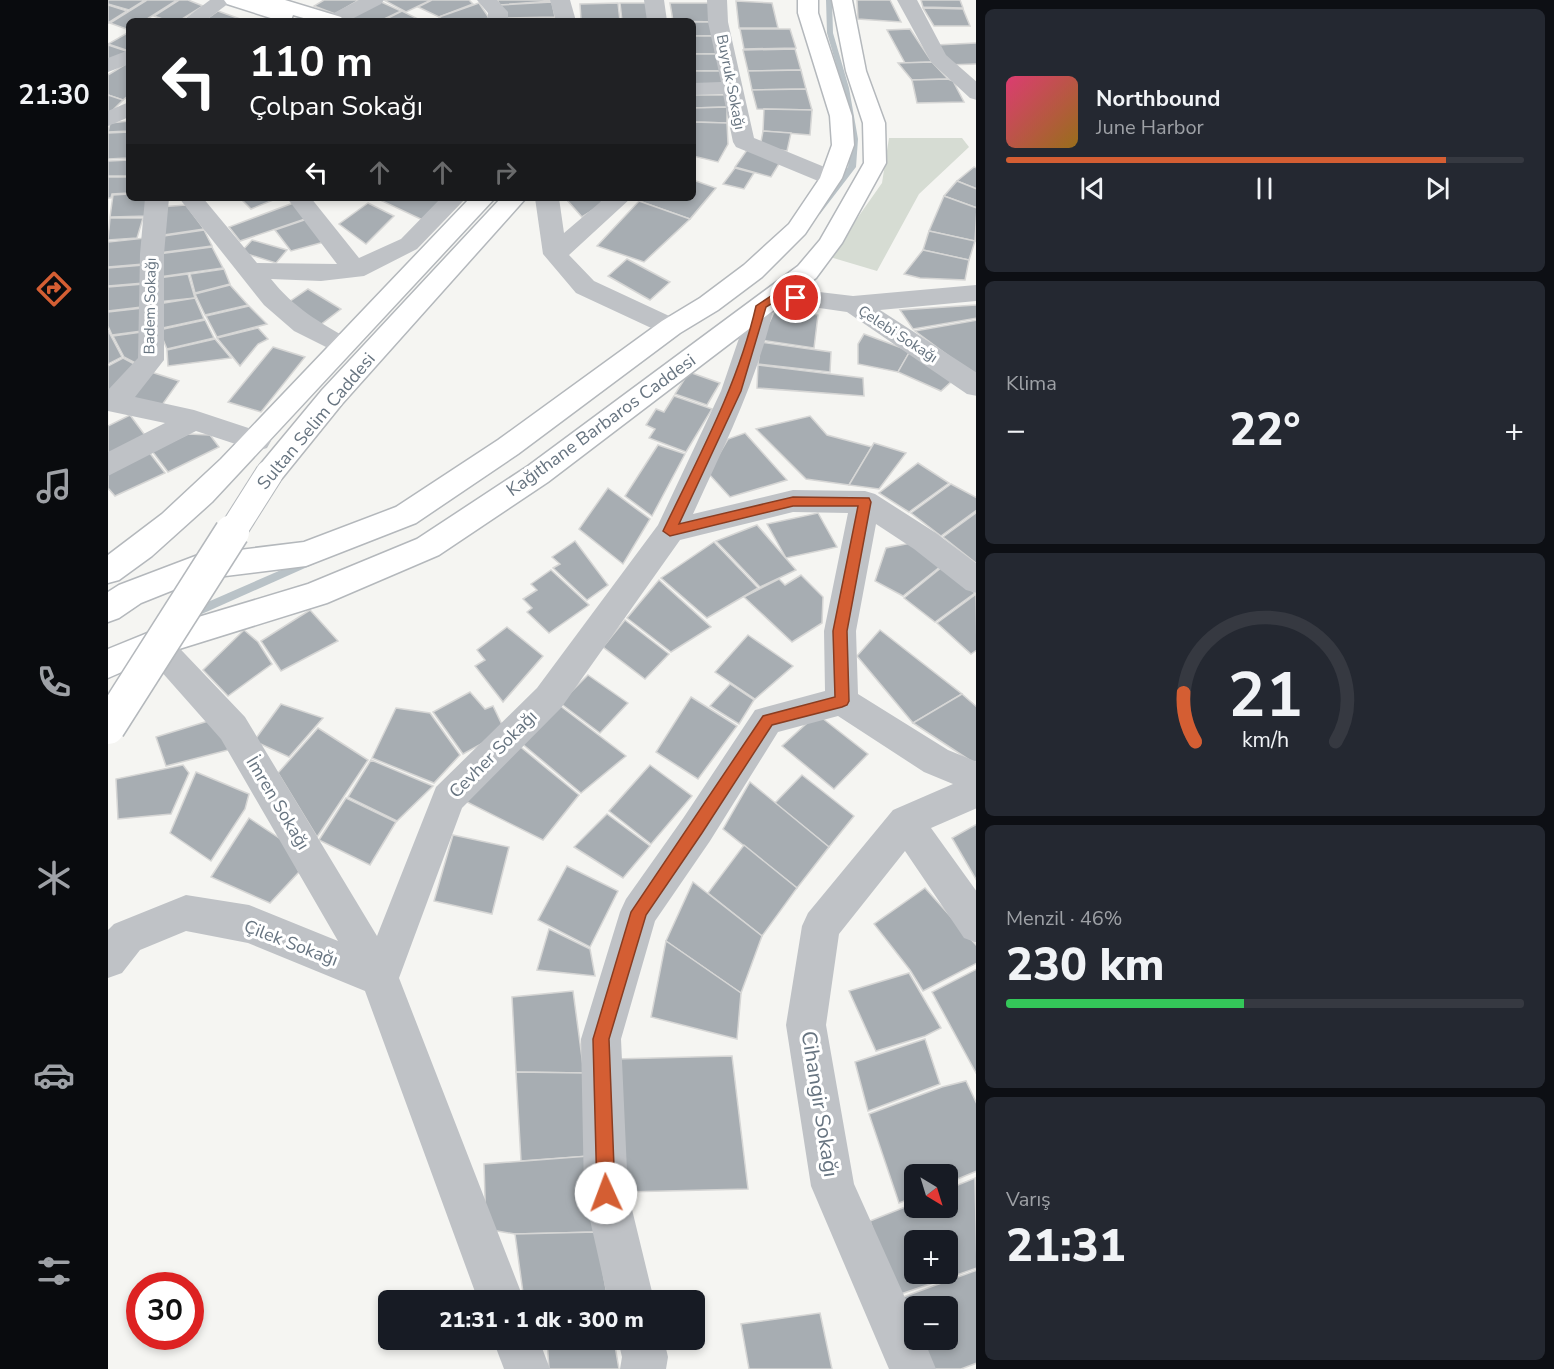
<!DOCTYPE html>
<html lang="tr">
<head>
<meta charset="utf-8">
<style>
  body { margin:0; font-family:"Nunito Sans",sans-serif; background:#242831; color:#f1f3f6; height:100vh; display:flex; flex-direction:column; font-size:22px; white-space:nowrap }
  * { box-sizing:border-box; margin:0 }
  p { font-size:20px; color:#9ea1a6 }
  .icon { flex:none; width:33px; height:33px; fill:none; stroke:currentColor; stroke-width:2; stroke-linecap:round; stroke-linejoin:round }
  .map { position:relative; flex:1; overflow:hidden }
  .sheet { display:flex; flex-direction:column; gap:9px; padding:9px; background:#0d0f14; width:578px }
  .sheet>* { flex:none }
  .hud { position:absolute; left:18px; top:18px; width:570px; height:183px; border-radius:9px; box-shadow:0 3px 9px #0003; background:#202124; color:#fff; overflow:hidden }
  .needle { width:39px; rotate:142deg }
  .controls { position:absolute; left:796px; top:1164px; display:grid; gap:12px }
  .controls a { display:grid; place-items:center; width:54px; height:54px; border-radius:9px; background:#171b24; box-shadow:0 3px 9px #0003; font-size:30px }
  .speed { position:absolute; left:18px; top:1272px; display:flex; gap:12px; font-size:30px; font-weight:700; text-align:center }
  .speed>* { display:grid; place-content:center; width:78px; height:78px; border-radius:50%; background:#171b24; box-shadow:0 3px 9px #0003; line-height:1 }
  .speed .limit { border:9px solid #d22; background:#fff; color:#111 }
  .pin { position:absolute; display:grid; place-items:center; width:51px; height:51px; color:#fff; margin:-26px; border:3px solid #fff; border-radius:50%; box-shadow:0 2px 6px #0007 }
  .me { position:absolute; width:66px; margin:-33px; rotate:358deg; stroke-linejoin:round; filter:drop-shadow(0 0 4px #0008) }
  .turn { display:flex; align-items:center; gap:21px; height:126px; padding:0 24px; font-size:27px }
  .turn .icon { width:78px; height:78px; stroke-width:2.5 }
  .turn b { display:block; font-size:42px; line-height:51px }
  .lanes { display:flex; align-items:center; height:57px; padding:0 24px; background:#0003; justify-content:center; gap:30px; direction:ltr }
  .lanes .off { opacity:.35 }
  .big { font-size:45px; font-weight:800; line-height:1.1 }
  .sheet .card { flex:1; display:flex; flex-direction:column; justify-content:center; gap:9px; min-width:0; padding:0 21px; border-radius:9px; background:#242831 }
  .sheet .dial { align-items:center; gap:0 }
  .dial svg { height:156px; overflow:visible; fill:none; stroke:#363941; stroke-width:7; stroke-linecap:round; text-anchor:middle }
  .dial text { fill:#f1f3f6; stroke:none }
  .song { display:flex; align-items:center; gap:18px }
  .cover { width:72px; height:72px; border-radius:9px; background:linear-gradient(135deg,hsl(340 70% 55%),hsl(40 70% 35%)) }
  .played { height:6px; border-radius:3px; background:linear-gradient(90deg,#d45e33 85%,#363941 85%) }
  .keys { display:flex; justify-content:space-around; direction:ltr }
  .heat { display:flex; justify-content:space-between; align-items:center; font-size:33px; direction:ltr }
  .charge { height:9px; border-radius:4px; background:linear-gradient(90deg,#34c759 46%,#363941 0) }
  .trip { position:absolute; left:270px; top:1290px; width:327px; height:60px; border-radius:9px; background:#171b24; box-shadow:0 3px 9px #0003; font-weight:800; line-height:60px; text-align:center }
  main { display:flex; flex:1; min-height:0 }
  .dock { display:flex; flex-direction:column; width:108px; justify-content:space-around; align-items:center; background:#090b0e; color:#9ea1a6 }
  .dock .icon { width:42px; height:42px }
  .dock .on { color:#d45e33 }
  .dock b { font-size:27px; color:#f1f3f6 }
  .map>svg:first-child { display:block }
  .green { fill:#d6dcd3 }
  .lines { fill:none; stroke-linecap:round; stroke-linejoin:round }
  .stream { fill:#b9c2c7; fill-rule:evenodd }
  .building { fill:#a7adb2; stroke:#d6d6d5; stroke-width:1.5; fill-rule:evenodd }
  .secondary-casing { stroke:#b4b8bc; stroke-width:3 }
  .street { fill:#bfc2c6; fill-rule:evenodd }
  .secondary { fill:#fff; fill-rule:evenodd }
  .secondary-bridge-far1-casing { stroke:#b4b8bc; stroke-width:29; stroke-linecap:butt }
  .secondary-bridge-casing { stroke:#b4b8bc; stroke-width:37; stroke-linecap:butt }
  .secondary-bridge-far1 { stroke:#fff; stroke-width:27 }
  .secondary-bridge { stroke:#fff; stroke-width:34 }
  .route { fill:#d45e33; stroke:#8a3d21; stroke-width:1.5 }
  .labels { text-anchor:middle; stroke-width:6; stroke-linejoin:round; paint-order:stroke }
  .far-street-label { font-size:15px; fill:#677480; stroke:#fff }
  .street-label { font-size:18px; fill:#677480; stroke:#fff }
  .near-street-label { font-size:21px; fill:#677480; stroke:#fff }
</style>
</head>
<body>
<main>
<nav class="dock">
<b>21:30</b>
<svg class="icon on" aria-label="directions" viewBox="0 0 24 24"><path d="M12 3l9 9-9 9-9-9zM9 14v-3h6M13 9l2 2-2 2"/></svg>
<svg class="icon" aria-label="music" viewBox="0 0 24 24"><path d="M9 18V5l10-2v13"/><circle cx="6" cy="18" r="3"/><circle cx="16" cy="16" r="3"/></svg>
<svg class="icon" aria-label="phone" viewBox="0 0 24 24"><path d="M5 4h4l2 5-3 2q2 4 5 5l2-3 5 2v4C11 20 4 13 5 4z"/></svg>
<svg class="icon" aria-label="climate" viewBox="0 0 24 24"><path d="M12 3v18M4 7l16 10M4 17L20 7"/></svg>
<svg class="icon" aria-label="car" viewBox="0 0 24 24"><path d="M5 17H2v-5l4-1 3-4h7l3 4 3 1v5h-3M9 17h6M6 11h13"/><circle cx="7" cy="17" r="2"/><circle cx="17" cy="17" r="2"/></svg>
<svg class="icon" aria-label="filters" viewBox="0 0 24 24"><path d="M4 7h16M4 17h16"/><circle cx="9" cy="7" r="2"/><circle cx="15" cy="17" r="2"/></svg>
</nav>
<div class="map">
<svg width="869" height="1369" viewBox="0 0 869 1369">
  <rect width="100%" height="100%" fill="#f5f5f2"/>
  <path class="green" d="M781 138H854L861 147 811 194 769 271 722 257 774 183Z"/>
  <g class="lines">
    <g class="stream">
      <path d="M718 0H724L725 33 741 88 750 139 748 167 712 214H709L705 212 740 167 744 139 735 88 719 33Z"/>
      <path d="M203 557 206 558 208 561 206 564 87 617H79L78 614 79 611Z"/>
    </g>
  </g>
  <g class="building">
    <path d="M0 0H37L21 10 0 4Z"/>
    <path d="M39 0H69L36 21H21V30L2 23Z"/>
    <path d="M71 0H80L95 6 71 21H60L46 16Z"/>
    <path d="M216 0H251L227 14 206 6Z"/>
    <path d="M269 0 293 11 272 21H235Z"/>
    <path d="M276 0H323L298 12Z"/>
    <path d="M324 0H361L365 4 331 17 310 7Z"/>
    <path d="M389 0H443V1L392 5Z"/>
    <path d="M749 0H782L793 22 750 19Z"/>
    <path d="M813 0H852L855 8 815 7Z"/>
    <path d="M628 1 664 3 670 28H631Z"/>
    <path d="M444 2 447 17 399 18 392 5Z"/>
    <path d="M371 3 381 18 371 21H337L331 17Z"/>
    <path d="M510 3 512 21 473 20 472 4Z"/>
    <path d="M512 3H542L543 20 514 21Z"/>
    <path d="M562 3H605L607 22 565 21Z"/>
    <path d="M0 5 19 11 0 23Z"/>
    <path d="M815 8 855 9 862 26H826Z"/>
    <path d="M110 11 135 20 96 21Z"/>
    <path d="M294 11 308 18 303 21H274Z"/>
    <path d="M447 18 453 21H400L399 19Z"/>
    <path d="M585 22H607L609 36H585Z"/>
    <path d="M632 29H682L688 48 636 49Z"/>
    <path d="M802 29 824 62 797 63 779 30Z"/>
    <path d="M21 32V51L0 44Z"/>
    <path d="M585 36H609L611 54H585Z"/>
    <path d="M869 43V64L838 65 828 45Z"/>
    <path d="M0 45 21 52 0 63Z"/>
    <path d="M687 49 693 70 640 71 635 50Z"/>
    <path d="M585 54H611L614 71H585Z"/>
    <path d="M21 62V95L15 100 0 95V75Z"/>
    <path d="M824 62 840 79 804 80 790 63Z"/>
    <path d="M693 70 698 89 644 90 640 71Z"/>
    <path d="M585 71H614L617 84 585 85Z"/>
    <path d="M840 79 845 81 856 102 809 103 804 80Z"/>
    <path d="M698 89 704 110 649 109 644 90Z"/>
    <path d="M0 95 15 100 1 114H0Z"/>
    <path d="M585 95H617L619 107 585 108Z"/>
    <path d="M619 107V123L585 122V108Z"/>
    <path d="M656 109 704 110 702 135 655 131Z"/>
    <path d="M21 121V131L0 132 2 123Z"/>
    <path d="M585 122 619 123 620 144 610 162 585 156Z"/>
    <path d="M655 131 683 133 679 151 652 147Z"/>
    <path d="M21 132V158L0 159V133Z"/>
    <path d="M639 150 674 159 663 177 627 167Z"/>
    <path d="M21 160V176H0V161Z"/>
    <path d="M866 167 869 168V189L849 181Z"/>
    <path d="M627 168 646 173 636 189 615 184Z"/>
    <path d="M0 177H21V193L4 194 3 198H0Z"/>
    <path d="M585 180 608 188 582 219 531 201 533 198H585Z"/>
    <path d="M849 181 869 189V208L836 196Z"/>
    <path d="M21 194V198H38L41 216 2 217 5 195Z"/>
    <path d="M836 196 869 208 867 241 821 231Z"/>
    <path d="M132 198H170L143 209Z"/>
    <path d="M275 198H340L319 222 272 200Z"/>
    <path d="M464 198H490L496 203 474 217 459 200Z"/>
    <path d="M531 201 582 219 536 262 489 246Z"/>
    <path d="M188 202 200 218 132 241 121 227Z"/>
    <path d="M260 203 286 216 258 244 231 224Z"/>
    <path d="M78 205 96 229 49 236 51 207Z"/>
    <path d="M2 218H35L29 238 0 240Z"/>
    <path d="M202 218 216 242 183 251 167 230Z"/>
    <path d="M96 230 104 246 50 253 49 237Z"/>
    <path d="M821 231 867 241 861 260 815 250Z"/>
    <path d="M37 238 36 264 0 267V242Z"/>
    <path d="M144 240 179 250 168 263 133 252Z"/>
    <path d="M104 247 115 268 51 277 50 254Z"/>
    <path d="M815 250 861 260 857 280 812 278 796 274Z"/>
    <path d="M519 259 562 282 542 300 500 276Z"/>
    <path d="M36 265V283L0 286V268Z"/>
    <path d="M116 269 122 284 87 293 82 274Z"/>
    <path d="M80 274 87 298 49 302 50 278Z"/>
    <path d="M36 284 34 307 0 311V287Z"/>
    <path d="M122 285 140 305 97 315 87 294Z"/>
    <path d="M200 289 233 309 212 325 178 304Z"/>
    <path d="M87 298 96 319 50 329V304Z"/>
    <path d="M869 305V318L805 329 792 310Z"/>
    <path d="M141 306 159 324 109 337 98 316Z"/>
    <path d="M669 306 710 315 706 348 653 340Z"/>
    <path d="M35 308 34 331 4 335 0 326V312Z"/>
    <path d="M97 320 106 338 59 349 51 330Z"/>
    <path d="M869 320V377L807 331Z"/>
    <path d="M150 328 160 339 150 344 132 366 109 338Z"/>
    <path d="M0 330 14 357 0 364Z"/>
    <path d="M34 332 33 366 16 357 5 336Z"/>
    <path d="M756 334 802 351 790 372 750 364V344Z"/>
    <path d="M107 339 123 358 60 366 59 350Z"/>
    <path d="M653 342 723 352 722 372 650 364Z"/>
    <path d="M165 347 197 357 153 412 120 402Z"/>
    <path d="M802 351 844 381 833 391 790 372Z"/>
    <path d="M15 358 32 367 0 393V366Z"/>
    <path d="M650 365 755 378 756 396 649 388Z"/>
    <path d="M40 371 71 381 54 405 20 398Z"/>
    <path d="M581 372 612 383 599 405 567 394Z"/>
    <path d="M566 396 604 409 578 452 541 438 547 429 538 425 548 409 556 412Z"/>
    <path d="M22 415 39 438 0 457V426Z"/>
    <path d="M702 416 719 435 764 447 741 485 698 479 648 429Z"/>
    <path d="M637 433 679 480 622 497 600 473 620 439Z"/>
    <path d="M80 434 102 435 111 447 60 472 44 451Z"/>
    <path d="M766 443 798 453 771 489 741 485Z"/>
    <path d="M550 445 577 454 544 516 517 496Z"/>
    <path d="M41 452 57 473 7 496 0 488V472Z"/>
    <path d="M810 463 841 483 801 512 771 493Z"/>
    <path d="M843 484 869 498V510L833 536 803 513Z"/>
    <path d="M500 488 542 519 515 564 471 529Z"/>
    <path d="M869 512V564L835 537Z"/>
    <path d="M710 513 729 547 678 558 659 524Z"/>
    <path d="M649 525 688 570 652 587 608 541Z"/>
    <path d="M467 541 500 585 479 600 445 568 452 564 444 557Z"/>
    <path d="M606 542 650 588 599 618 553 578Z"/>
    <path d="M803 543 833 566 795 596 767 581 778 548Z"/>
    <path d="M834 567 867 593 827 622 796 598Z"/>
    <path d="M443 570 481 605 441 633 419 612 424 608 415 599 429 590 423 584Z"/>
    <path d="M693 575 715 597 714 623 684 642 636 597 671 579 677 585Z"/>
    <path d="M551 580 603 627 563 652 519 618Z"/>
    <path d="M868 594 869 650 863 654 829 623Z"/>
    <path d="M202 610 230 641 173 671 153 641Z"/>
    <path d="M517 620 561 654 537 679 495 647Z"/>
    <path d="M399 627 435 656 395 702 367 666 377 660 369 650Z"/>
    <path d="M136 630 150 642 164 664 120 696 95 670Z"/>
    <path d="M772 630 854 694 805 723 749 656Z"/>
    <path d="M640 635 685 666 647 699 607 672Z"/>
    <path d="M480 675 520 703 492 733 452 703Z"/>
    <path d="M622 684 646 700 631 724 602 706Z"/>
    <path d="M362 692 377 709 385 706 397 731 355 754 325 712Z"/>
    <path d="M854 694 869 707V761L866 763 805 723Z"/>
    <path d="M583 697 629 726 590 779 548 752Z"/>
    <path d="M173 704 215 718 181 757 146 741Z"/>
    <path d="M451 705 518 756 473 793 412 742Z"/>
    <path d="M288 708 322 713 352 755 326 783 264 758Z"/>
    <path d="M709 714 760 754 726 789 674 746Z"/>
    <path d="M110 718 124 749 58 766 48 737Z"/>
    <path d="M210 728 260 760 209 837 170 773Z"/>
    <path d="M409 744 471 795 435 840 357 801Z"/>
    <path d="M263 760 325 786 289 821 240 797Z"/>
    <path d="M75 765 81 773 63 814 10 819 8 779Z"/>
    <path d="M542 765 584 796 543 844 501 811Z"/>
    <path d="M88 772 141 794 137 809 103 861 62 833Z"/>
    <path d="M694 775 746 816 721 847 667 803Z"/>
    <path d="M642 782 721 847 689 888 615 829Z"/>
    <path d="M238 798 288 822 262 865 211 840Z"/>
    <path d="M499 814 542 846 515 878 466 847Z"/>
    <path d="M141 818 177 842 191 872 162 903 103 877Z"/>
    <path d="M869 824V881L844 838Z"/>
    <path d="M345 835 401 847 384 914 326 901Z"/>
    <path d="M636 845 689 888 654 936 600 893Z"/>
    <path d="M459 866 510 891 482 947 430 920Z"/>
    <path d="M585 882 654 936 633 993 558 941Z"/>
    <path d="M817 888 869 946V963L815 991 802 970 766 924Z"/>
    <path d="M441 929 482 949 487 976 429 970Z"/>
    <path d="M558 941 633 993 629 1039 543 1017Z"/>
    <path d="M869 969V1072L868 1073 824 992Z"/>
    <path d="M801 973 833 1028 817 1036 768 1051 741 991Z"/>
    <path d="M465 991 476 1073 408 1072 404 997Z"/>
    <path d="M817 1039 832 1084 760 1111 747 1062Z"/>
    <path d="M624 1056 640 1189 516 1192 507 1059Z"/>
    <path d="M408 1072 476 1073 481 1156 413 1161Z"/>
    <path d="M858 1081 869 1104V1171L840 1183V1174H807V1197L791 1203 761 1114 834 1087Z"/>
    <path d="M481 1156 488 1232 407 1234 378 1229 376 1164Z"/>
    <path d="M867 1178 869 1268 787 1296 762 1221 807 1203V1208H840V1189ZM807 1240H840V1274H807Z"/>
    <path d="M488 1232 500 1300H416L407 1234Z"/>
    <path d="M869 1270V1363L853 1369H820L810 1340H840V1306H807V1332L795 1297Z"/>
    <path d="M712 1313 724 1369H641L633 1324Z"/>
    <path d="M439 1340H506L511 1369H441Z"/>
  </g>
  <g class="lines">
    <g class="secondary-casing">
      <g id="secondary">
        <path d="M116 0H177L233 17 236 21H206L185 15 183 20H169L119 4Z"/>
        <path d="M690 0H710V13L744 116 746 145 734 178 697 234 654 277 610 310 572 333 410 454 308 523 198 566 93 579 33 603 11 618 0 622V592L11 585 90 555 196 542 288 507 390 440 554 321 592 298 636 265 681 224 712 178 724 145 722 116 690 13Z"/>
        <path d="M724 0H744L758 71 777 123 778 163 734 243 708 278 440 482 331 555 219 603 55 654 0 678V649L47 630 200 584 309 539 420 466 690 266 712 240 756 163 755 123 738 71Z"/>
        <path d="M362 198H387L104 502 44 556 11 580 0 583V555L54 514 113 459Z"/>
        <path d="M393 198H418L234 404 171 482 161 485 151 482 147 474 151 466 214 390Z"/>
      </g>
    </g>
    <g class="street">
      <path d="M102 0H125L97 21H74Z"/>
      <path d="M251 0H276L273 4 240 21H215L218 17Z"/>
      <path d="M369 0H389L400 12V21H380V13Z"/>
      <path d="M442 0H462L468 21H448Z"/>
      <path d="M536 0H556L559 21H539Z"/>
      <path d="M599 0H619L620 22 646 138 731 173 734 178 731 183 723 185 715 183 628 147 625 142 615 94 585 95V83L613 82 600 22Z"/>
      <path d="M789 0H809L838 55 869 82V100L862 98 823 62Z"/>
      <path d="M21 50V64L0 72V58Z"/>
      <path d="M21 102V117L0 126V111Z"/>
      <path d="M37 198H61L56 254V360L27 397 86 410 159 434 163 441 159 448 149 451 88 431 0 476V452L57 423 0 411V390L30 358 32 254Z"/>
      <path d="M71 198H95L149 263 229 264 179 198H203L251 258 293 239 333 198H358L309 249 256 276 213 281 163 279C185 307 212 323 243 340L247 346 243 352 234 355 186 331 156 305Z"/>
      <path d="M427 198H451L456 233 497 198H523L461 255 486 281 572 321 576 327 572 333 563 336 554 333 468 293 435 254Z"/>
      <path d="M869 285V301L772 310 869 373V396L859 394 739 312 663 301 666 306C650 379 616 446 585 514L685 490 757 491 767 494 828 533 869 564V593L858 590 806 549 768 524 748 631 750 694 840 750 869 762V808L823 828 869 892V943L856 938 797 851 731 934 718 1025 746 1184 807 1320V1340H816L828 1369H781L703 1186 678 1025 694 926 700 913 785 810 845 784 816 772 730 716 670 732 602 841 547 921 513 1039 520 1193 546 1300H500L476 1193 473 1039 512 912 518 899 576 817 647 710 717 691 716 631 740 513 685 512 572 540 453 708 354 808 291 978 416 1300H370L257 991 140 943 78 931 32 950 14 973 0 978V930L6 924 78 895 141 905 230 941 113 739 36 652 31 643 36 634 47 630 58 634 137 717 269 936 328 787 429 688 550 525 613 391 644 300 653 298 659 299 656 295 660 289 669 287 745 296Z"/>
      <path d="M385 1340H431L442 1369H396Z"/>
      <path d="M510 1340H556L560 1357 558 1369H512L514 1357Z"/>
    </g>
    <use href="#secondary" class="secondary"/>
    <g class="secondary-bridge-far1-casing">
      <path id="secondary-bridge-far1" d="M123 534 161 474"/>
    </g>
    <g class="secondary-bridge-casing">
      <path id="secondary-bridge" d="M0 727 124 532"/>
    </g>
    <use href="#secondary-bridge-far1" class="secondary-bridge-far1"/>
    <use href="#secondary-bridge" class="secondary-bridge"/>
  </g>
  <path class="route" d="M669 292 688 294 693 298 688 301 671 299 658 307 633 391 571 524 685 497 761 498 763 502 739 631 741 701 739 705 734 707 664 725 594 833 538 915 501 1039 507 1193 505 1200 498 1202 492 1200 489 1193 485 1039 523 912 655 716 727 697 725 631 750 506H685L562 536 555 531C590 458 630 385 648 306Z"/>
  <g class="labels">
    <g class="far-street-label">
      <text transform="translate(623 82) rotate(79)" y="5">Buyruk Sokağı</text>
      <text transform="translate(42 306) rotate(-89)" y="5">Badem Sokağı</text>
      <text transform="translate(790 334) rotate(33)" y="5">Çelebi Sokağı</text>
    </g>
    <g class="street-label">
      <text transform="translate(208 421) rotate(-50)" y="6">Sultan Selim Caddesi</text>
      <text transform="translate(493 425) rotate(-36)" y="6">Kağıthane Barbaros Caddesi</text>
      <text transform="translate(385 754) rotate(-45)" y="6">Cevher Sokağı</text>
      <text transform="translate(170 803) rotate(59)" y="6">İmren Sokağı</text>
      <text transform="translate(183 943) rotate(21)" y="6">Çilek Sokağı</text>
    </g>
    <g class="near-street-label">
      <text transform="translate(712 1104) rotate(81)" y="7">Cihangir Sokağı</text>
    </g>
  </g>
</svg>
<div class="controls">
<a><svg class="needle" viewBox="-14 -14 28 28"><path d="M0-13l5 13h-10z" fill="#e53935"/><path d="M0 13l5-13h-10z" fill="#9ea1a6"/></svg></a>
<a>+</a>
<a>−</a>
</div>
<div class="speed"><div class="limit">30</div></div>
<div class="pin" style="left:688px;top:298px;background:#d93025"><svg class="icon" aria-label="arrive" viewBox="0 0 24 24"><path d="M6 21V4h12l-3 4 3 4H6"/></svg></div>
<svg class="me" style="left:498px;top:1193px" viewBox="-20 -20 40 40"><circle r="19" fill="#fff"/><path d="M0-13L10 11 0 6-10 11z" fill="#d45e33"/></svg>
<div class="trip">21:31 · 1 dk · 300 m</div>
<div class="hud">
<div class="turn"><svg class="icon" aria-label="left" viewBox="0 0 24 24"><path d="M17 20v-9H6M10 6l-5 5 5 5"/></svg><div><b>110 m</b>Çolpan Sokağı</div></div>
<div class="lanes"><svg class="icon" aria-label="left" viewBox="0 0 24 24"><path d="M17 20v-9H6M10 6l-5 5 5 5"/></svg><svg class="icon off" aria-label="ahead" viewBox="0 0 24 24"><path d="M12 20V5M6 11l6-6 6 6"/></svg><svg class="icon off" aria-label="ahead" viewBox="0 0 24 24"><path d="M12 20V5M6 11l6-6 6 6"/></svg><svg class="icon off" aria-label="right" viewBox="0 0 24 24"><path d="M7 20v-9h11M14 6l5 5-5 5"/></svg></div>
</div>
</div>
<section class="sheet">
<div class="card">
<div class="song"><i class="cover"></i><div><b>Northbound</b><p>June Harbor</p></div></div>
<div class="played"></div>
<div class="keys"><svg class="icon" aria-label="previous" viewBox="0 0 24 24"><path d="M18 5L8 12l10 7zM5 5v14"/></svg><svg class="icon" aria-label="pause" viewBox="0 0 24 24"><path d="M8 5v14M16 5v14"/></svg><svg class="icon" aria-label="next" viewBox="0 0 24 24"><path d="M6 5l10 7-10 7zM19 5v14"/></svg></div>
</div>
<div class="card"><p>Klima</p>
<div class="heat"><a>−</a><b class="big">22°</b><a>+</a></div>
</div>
<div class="card dial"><svg viewBox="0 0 100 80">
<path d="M14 69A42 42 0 1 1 86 69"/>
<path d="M14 69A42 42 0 0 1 8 44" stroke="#d45e33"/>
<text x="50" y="56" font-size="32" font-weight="700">21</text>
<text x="50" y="72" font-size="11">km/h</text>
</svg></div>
<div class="card"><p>Menzil · 46%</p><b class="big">230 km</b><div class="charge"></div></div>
<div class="card"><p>Varış</p><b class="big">21:31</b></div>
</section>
</main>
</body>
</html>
